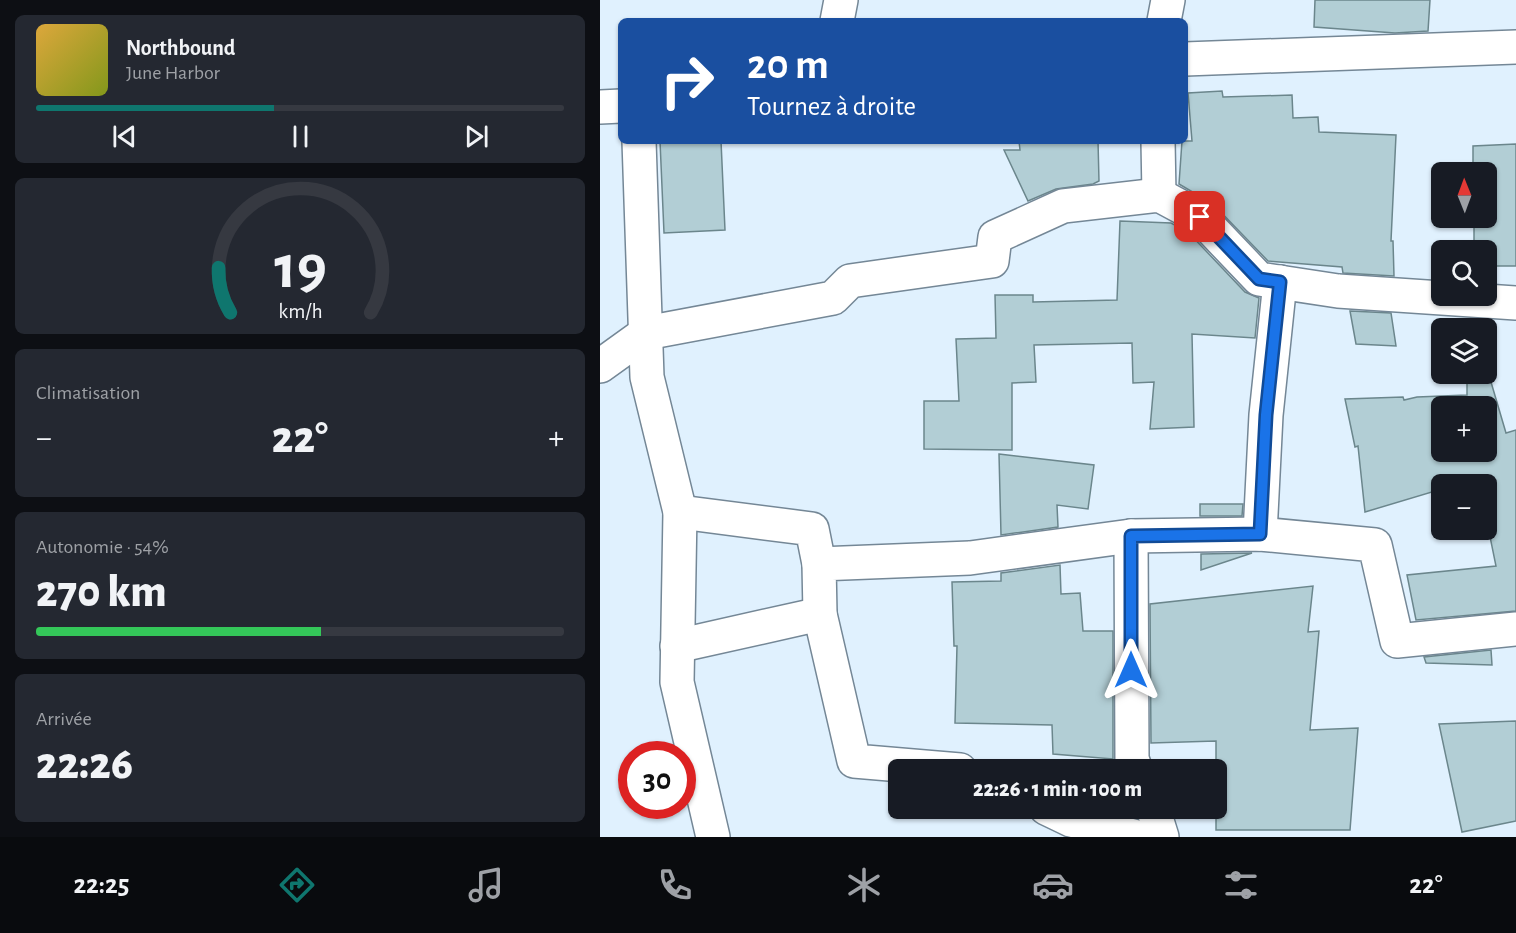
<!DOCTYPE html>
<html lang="fr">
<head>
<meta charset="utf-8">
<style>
  body { margin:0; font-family:"Alegreya Sans",sans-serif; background:#242831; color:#f1f3f6; height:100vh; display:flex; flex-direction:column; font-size:22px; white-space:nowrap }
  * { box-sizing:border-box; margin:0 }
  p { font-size:20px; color:#9ea1a6 }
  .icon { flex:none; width:33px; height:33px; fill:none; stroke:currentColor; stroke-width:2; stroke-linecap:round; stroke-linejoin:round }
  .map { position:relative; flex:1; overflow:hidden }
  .panel { display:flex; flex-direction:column; gap:15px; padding:15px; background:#0d0f14; width:600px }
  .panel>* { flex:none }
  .banner { position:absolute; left:18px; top:18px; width:570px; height:126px; border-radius:9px; box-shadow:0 2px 4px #0004; background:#1a4fa0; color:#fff; overflow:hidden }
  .needle { width:39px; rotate:359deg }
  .tools { position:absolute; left:831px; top:162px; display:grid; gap:12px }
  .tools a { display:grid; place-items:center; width:66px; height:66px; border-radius:9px; background:#171b24; box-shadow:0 2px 4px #0004; font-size:30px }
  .speed { position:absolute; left:18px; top:741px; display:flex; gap:12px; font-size:30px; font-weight:700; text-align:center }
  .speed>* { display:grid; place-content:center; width:78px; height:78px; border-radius:50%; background:#171b24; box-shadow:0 2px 4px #0004; line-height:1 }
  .speed .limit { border:9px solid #d22; background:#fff; color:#111 }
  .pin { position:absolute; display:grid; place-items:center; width:51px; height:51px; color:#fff; margin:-26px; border-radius:12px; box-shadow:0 3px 9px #0006 }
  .me { position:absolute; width:66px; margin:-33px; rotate:0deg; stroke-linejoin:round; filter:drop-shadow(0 0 4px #0008) }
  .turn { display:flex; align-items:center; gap:21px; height:126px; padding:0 30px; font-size:27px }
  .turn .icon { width:78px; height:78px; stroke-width:2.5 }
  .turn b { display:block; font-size:42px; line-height:51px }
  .big { font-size:45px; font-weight:800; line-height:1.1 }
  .panel .widget { flex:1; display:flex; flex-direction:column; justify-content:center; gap:9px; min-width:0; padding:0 21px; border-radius:9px; background:#242831 }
  .panel .dial { align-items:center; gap:0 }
  .dial svg { height:156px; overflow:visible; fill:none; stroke:#363941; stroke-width:7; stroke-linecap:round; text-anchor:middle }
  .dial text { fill:#f1f3f6; stroke:none }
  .song { display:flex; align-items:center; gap:18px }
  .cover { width:72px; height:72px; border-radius:9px; background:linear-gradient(135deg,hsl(40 70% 55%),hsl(70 70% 35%)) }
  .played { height:6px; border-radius:3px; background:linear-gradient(90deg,#0f766e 45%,#363941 45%) }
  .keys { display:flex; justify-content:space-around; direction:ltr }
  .heat { display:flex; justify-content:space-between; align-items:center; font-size:33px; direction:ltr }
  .charge { height:9px; border-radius:4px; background:linear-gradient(90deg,#34c759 54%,#363941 0) }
  .trip { position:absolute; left:288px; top:759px; width:339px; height:60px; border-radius:9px; background:#171b24; box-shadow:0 2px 4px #0004; font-weight:800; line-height:60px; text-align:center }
  .tab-bar { display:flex; height:96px; justify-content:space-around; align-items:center; background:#090b0e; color:#9ea1a6 }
  .tab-bar .icon { width:42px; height:42px }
  .tab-bar .active { color:#0f766e }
  .tab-bar b { font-size:27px; color:#f1f3f6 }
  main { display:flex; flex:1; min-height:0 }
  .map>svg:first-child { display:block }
  .building { fill:#b2ced5; stroke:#6b868c; stroke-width:1.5; fill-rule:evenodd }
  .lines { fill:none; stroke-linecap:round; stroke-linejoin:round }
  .minor-casing { stroke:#748796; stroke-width:36 }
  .minor { stroke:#fff; stroke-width:33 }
  .route-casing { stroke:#114b97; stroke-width:15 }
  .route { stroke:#1a73e8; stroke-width:10 }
</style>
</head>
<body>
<main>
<section class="panel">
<div class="widget">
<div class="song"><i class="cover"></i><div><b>Northbound</b><p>June Harbor</p></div></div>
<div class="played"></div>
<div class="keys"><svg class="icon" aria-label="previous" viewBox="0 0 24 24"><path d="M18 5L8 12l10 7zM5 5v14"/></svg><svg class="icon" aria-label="pause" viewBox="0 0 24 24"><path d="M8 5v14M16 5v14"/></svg><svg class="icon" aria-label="next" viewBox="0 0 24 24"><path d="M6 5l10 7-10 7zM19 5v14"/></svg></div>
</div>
<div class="widget dial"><svg viewBox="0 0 100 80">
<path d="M14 69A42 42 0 1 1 86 69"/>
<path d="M14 69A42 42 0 0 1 8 46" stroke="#0f766e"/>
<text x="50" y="56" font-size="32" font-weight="700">19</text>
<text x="50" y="72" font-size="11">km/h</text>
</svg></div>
<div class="widget"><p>Climatisation</p>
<div class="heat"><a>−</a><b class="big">22°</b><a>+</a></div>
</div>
<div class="widget"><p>Autonomie · 54%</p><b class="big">270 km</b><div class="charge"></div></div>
<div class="widget"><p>Arrivée</p><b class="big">22:26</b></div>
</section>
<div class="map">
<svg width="916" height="837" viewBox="0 0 916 837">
  <rect width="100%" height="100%" fill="#e0f1fe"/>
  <g class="building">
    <path d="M715 0H830L828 31 795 33 714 27Z"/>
    <path d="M622 91 623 97 692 95 693 118 718 117 719 132 796 135 791 241H793L794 276 743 273 742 267 668 261 613 204 579 184 582 141H592L588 93Z"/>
    <path d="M60 141H121L125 230 64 233Z"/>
    <path d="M419 141H498L499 181 493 184 456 189 428 201 404 150H420Z"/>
    <path d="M916 144V266H886V250H874V218H886V172H873V146Z"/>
    <path d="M520 221 571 223 588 232 645 292 659 298 655 338 592 334 594 427 550 429 554 382 533 383 532 343 434 345 436 382 412 383V450L324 449V401H359L356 339 396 338 395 295H433V302L517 300Z"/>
    <path d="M750 311 791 313 796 346 756 344Z"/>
    <path d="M886 365 906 433 916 430V611L816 620 807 575 896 566 886 517V484H880L879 478 856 484H842V489L765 512 758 446 755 447 745 399 803 397 804 400 817 397 867 395V374H886ZM842 406H886V452H842Z"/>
    <path d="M399 454 494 465 488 509 457 505 458 527 401 535Z"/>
    <path d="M600 504H643L642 516H600Z"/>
    <path d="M601 554 652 553 601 570Z"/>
    <path d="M460 565 461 594 480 593 483 631H513V759L453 754 452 725 355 723 357 646H354L352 582 401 581V573Z"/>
    <path d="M713 586 708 632 719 631 710 730 758 728 750 830H616V741L551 743 550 604Z"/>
    <path d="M891 650 892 665 826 663 824 657Z"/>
    <path d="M916 721V821L862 832 839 724Z"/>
  </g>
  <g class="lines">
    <g class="minor-casing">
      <g id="minor">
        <path d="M237 21 241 0"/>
        <path d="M564 21 568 0"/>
        <path d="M585 59 916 47"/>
        <path d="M0 107 21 106"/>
        <path d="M39 141 47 377 80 512 77 682 113 837"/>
        <path d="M558 141 559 195"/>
        <path d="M0 366 46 333 233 298 250 281 392 261 395 237 463 206 559 195 600 217 659 279 738 291 916 303"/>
        <path d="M80 512 212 529 219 564"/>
        <path d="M660 534 666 415 680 282"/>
        <path d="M531 536 532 759 536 770"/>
        <path d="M77 646 220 614"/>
        <path d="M360 770 254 761 220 614 219 564 370 558 531 536 660 534 775 545 797 641 916 629"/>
        <path d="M446 808 471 820 537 837"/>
        <path d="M553 808 562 837"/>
      </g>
    </g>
    <use href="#minor" class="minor"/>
  </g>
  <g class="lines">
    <g class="route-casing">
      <path id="route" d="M531 670V536L660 534 666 415 680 282 659 279 600 217"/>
    </g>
    <use href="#route" class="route"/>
  </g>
</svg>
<div class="tools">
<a><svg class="needle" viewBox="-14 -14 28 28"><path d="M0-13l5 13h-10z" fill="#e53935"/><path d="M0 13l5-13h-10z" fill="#9ea1a6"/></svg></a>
<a><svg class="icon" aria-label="search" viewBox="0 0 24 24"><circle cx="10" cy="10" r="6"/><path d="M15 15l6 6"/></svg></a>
<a><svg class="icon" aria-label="layers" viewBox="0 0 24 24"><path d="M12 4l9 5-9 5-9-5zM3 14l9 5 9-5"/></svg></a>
<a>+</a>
<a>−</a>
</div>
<div class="speed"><div class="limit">30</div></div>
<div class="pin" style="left:600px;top:217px;background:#d93025"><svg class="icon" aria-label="arrive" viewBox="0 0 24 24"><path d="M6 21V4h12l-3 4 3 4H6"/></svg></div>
<svg class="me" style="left:531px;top:670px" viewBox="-20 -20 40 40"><path d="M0-17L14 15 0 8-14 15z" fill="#1a73e8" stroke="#fff" stroke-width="4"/></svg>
<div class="trip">22:26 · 1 min · 100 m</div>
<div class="banner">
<div class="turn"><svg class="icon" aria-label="right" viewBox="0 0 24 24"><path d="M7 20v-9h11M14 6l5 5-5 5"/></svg><div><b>20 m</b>Tournez à droite</div></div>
</div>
</div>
</main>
<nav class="tab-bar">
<b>22:25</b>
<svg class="icon active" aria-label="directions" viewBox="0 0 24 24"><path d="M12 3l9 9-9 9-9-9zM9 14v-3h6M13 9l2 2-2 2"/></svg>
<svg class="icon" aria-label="music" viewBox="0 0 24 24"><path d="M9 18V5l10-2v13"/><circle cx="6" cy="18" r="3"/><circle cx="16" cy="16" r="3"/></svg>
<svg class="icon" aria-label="phone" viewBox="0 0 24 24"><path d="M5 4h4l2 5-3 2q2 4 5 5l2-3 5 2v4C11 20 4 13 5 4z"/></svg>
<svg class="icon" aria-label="climate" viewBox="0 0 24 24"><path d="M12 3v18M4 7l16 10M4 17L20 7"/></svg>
<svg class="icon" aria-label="car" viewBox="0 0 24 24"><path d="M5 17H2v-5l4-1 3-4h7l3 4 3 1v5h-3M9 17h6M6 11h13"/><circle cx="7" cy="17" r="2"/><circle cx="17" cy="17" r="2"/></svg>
<svg class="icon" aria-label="filters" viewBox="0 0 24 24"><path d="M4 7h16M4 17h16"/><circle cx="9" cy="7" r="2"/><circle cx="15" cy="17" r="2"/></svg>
<b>22°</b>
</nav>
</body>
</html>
